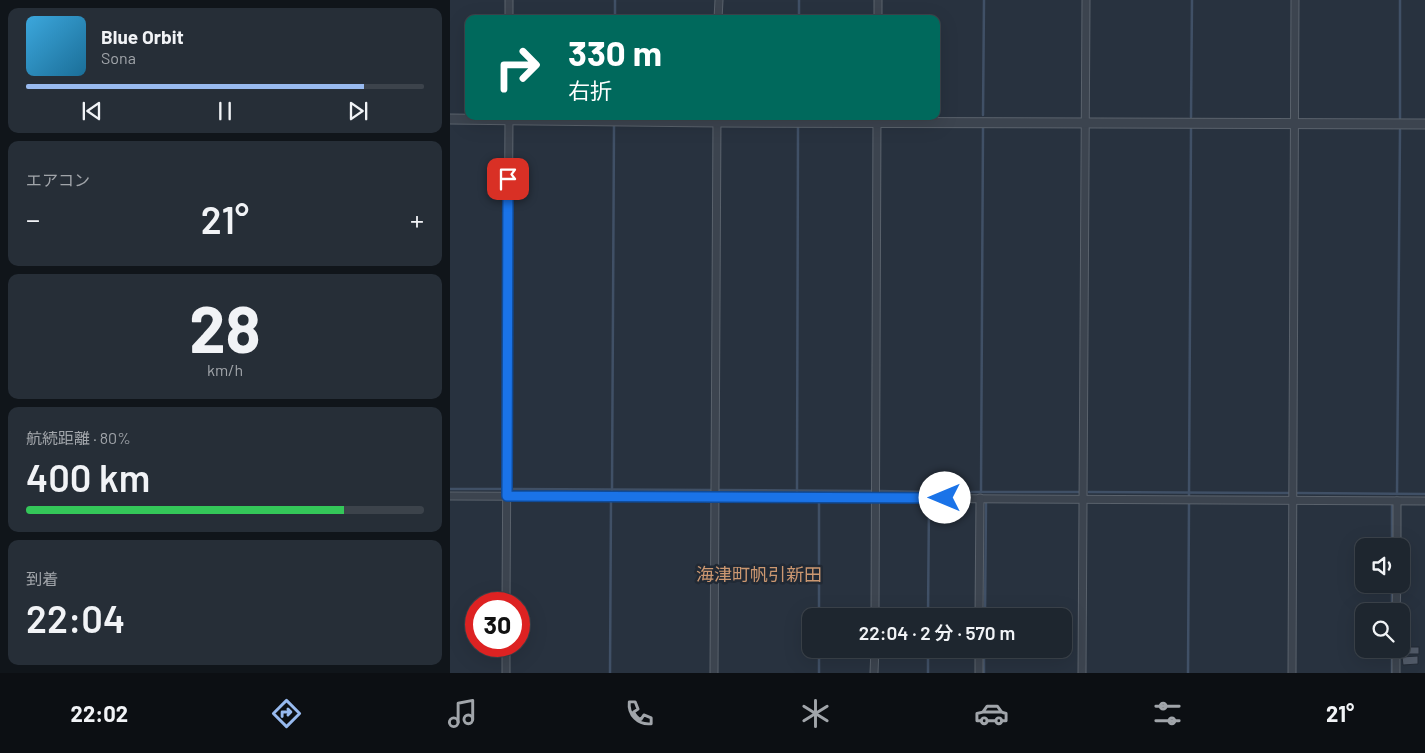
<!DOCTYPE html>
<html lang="ja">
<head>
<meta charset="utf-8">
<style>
  body { margin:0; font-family:Barlow,"Noto Sans JP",sans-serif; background:#262e37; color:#f1f3f6; height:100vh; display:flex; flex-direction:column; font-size:19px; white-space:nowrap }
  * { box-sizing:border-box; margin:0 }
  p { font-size:16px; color:#a1a5aa }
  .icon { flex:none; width:28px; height:28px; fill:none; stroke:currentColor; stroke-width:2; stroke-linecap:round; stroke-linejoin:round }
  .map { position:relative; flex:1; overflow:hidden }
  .sheet { display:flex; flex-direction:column; gap:8px; padding:8px; background:#10151a; width:450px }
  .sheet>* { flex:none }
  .guide { position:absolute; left:15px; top:15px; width:475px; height:105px; border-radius:10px; box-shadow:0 5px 20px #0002,0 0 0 1px #3c434b; background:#00695c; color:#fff; overflow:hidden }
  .tools { position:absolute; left:905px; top:538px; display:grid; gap:10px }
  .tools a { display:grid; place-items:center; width:55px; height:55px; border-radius:10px; background:#1e262f; box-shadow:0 5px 20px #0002,0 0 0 1px #3c434b; font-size:25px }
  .speed { position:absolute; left:15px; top:592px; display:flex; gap:10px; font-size:25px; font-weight:700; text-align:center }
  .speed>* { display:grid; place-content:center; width:65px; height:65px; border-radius:50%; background:#1e262f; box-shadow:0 5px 20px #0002,0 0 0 1px #3c434b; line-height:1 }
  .speed .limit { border:8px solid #d22; background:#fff; color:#111 }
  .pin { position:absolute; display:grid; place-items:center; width:42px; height:42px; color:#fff; margin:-21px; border-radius:10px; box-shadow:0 2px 8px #0006 }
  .me { position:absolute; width:55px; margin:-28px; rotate:270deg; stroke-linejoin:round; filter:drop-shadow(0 0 4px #0008) }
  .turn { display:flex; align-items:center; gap:18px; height:105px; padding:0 20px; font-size:22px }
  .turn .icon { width:65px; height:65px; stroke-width:2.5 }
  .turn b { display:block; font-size:35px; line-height:42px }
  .big { font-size:38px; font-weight:600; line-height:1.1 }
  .sheet .card { flex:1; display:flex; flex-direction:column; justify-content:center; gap:8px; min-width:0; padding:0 18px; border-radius:10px; background:#262e37 }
  .sheet .dial { align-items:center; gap:0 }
  .dial b { font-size:65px; line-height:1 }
  .song { display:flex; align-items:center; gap:15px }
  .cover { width:60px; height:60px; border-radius:8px; background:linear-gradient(135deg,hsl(200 70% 55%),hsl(200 70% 35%)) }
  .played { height:5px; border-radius:2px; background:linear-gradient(90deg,#98baef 85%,#3c434b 85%) }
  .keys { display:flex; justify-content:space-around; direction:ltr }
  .heat { display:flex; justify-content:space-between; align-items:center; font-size:28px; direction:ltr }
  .charge { height:8px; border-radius:4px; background:linear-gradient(90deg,#34c759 80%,#3c434b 0) }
  .trip { position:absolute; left:352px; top:608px; width:270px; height:50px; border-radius:10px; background:#1e262f; box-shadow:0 5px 20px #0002,0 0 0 1px #3c434b; font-weight:600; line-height:50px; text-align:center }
  .tab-bar { display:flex; height:80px; justify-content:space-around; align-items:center; background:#0c0f13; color:#a1a5aa }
  .tab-bar .icon { width:35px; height:35px }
  .tab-bar .current { color:#98baef }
  .tab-bar b { font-size:22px; color:#f1f3f6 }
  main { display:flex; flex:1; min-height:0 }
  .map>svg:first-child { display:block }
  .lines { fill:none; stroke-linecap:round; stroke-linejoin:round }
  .stream { stroke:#405066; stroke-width:2.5 }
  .building { fill:#525b69; stroke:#232b36 }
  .minor-casing { stroke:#5a626c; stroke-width:9 }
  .tertiary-casing { stroke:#5a626c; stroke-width:11 }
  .minor { stroke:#3c444f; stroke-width:7 }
  .tertiary { stroke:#3c444f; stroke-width:9 }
  .route-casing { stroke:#114b97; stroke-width:12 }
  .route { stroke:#1a73e8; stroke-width:9 }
  .labels { text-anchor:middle; stroke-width:5; stroke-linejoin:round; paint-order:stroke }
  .quarter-label { font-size:18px; fill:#cc9871; stroke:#212934 }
</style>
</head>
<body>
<main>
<section class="sheet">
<div class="card">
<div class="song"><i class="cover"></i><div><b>Blue Orbit</b><p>Sona</p></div></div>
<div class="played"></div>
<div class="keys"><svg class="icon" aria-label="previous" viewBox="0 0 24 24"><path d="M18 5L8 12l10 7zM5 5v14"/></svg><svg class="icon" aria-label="pause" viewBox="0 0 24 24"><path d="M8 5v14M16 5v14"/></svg><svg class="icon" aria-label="next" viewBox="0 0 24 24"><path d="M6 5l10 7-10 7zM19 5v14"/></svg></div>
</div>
<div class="card"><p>エアコン</p>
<div class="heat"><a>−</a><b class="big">21°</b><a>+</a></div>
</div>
<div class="card dial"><b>28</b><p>km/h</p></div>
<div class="card"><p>航続距離 · 80%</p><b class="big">400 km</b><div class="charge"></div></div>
<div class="card"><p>到着</p><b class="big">22:04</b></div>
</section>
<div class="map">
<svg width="975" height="673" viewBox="0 0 975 673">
  <rect width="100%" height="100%" fill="#28323f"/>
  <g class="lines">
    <g class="stream">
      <path d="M165 19V0"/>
      <path d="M349 19V0"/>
      <path d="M533 115 534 0"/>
      <path d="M741 117 742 0"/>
      <path d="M950 118V0"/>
      <path d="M0 489H53"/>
      <path d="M61 489 262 490"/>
      <path d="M162 490 164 126"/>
      <path d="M270 490 422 491"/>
      <path d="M347 491 348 127"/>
      <path d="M430 491 477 492"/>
      <path d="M484 492H631"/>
      <path d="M531 492 533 128"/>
      <path d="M639 492 840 493"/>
      <path d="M848 493 975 494"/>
      <path d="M947 494 950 130"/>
      <path d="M739 496 741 129"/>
      <path d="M942 546V504"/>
      <path d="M942 611V584"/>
      <path d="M369 616V500"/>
      <path d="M478 616 479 502"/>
      <path d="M535 616 536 503"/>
      <path d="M160 673 161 500"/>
      <path d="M369 673V649"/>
      <path d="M478 673V649"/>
      <path d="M534 673V649"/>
      <path d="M738 673 739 503"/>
      <path d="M942 673V649"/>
    </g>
  </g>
  <g class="building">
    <rect x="957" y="647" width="12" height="7"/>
    <path d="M968 656V664L953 665 952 657Z"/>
  </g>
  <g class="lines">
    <g class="minor-casing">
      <g id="minor">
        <path d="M59 19V0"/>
        <path d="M268 19 269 0"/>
        <path d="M428 19V0"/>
        <path d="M0 496 975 501"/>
        <path d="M947 546V501"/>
        <path d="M56 604 59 117"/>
        <path d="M946 611 947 584"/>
        <path d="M425 616 427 116"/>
        <path d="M529 616 530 498"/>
        <path d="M56 673V646"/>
        <path d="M264 673 267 116"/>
        <path d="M424 673 425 649"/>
        <path d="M529 673V649"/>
        <path d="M632 673 636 0"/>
        <path d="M842 673 845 0"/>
        <path d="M946 673V649"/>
      </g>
    </g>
    <g class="tertiary-casing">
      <path id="tertiary" d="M0 119 267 122 975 124"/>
    </g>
    <use href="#minor" class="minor"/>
    <use href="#tertiary" class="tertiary"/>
  </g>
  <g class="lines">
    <g class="route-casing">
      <path id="route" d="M58 179 57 496 495 498"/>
    </g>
    <use href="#route" class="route"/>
  </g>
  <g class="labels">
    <g class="quarter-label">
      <text x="309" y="581">海津町帆引新田</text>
    </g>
  </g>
</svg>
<div class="tools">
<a><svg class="icon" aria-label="sound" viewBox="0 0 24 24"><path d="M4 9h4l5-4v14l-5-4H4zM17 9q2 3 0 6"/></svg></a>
<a><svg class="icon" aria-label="search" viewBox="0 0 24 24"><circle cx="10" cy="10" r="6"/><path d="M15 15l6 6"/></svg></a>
</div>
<div class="speed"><div class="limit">30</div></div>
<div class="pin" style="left:58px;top:179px;background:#d93025"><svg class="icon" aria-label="arrive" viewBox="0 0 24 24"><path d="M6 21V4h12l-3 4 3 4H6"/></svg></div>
<svg class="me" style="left:495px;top:498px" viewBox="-20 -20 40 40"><circle r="19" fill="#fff"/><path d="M0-13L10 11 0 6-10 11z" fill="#1a73e8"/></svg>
<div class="trip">22:04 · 2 分 · 570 m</div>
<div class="guide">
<div class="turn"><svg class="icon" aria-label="right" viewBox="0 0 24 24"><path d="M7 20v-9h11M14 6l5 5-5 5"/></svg><div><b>330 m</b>右折</div></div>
</div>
</div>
</main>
<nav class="tab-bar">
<b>22:02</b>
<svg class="icon current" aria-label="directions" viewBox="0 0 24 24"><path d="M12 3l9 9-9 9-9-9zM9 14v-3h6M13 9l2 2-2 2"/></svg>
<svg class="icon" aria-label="music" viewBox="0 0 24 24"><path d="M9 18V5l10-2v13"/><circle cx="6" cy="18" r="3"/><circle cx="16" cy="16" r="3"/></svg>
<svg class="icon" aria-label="phone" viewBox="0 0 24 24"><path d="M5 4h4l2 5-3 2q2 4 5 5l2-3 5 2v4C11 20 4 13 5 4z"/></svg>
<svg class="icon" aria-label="climate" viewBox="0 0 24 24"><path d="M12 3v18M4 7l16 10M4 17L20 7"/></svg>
<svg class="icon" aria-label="car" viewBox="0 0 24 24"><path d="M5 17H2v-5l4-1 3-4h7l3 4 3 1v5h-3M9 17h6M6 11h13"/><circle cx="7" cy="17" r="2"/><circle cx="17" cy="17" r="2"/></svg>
<svg class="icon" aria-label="filters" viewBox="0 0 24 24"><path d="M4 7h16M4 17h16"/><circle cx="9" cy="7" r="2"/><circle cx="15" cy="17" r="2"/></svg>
<b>21°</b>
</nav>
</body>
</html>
